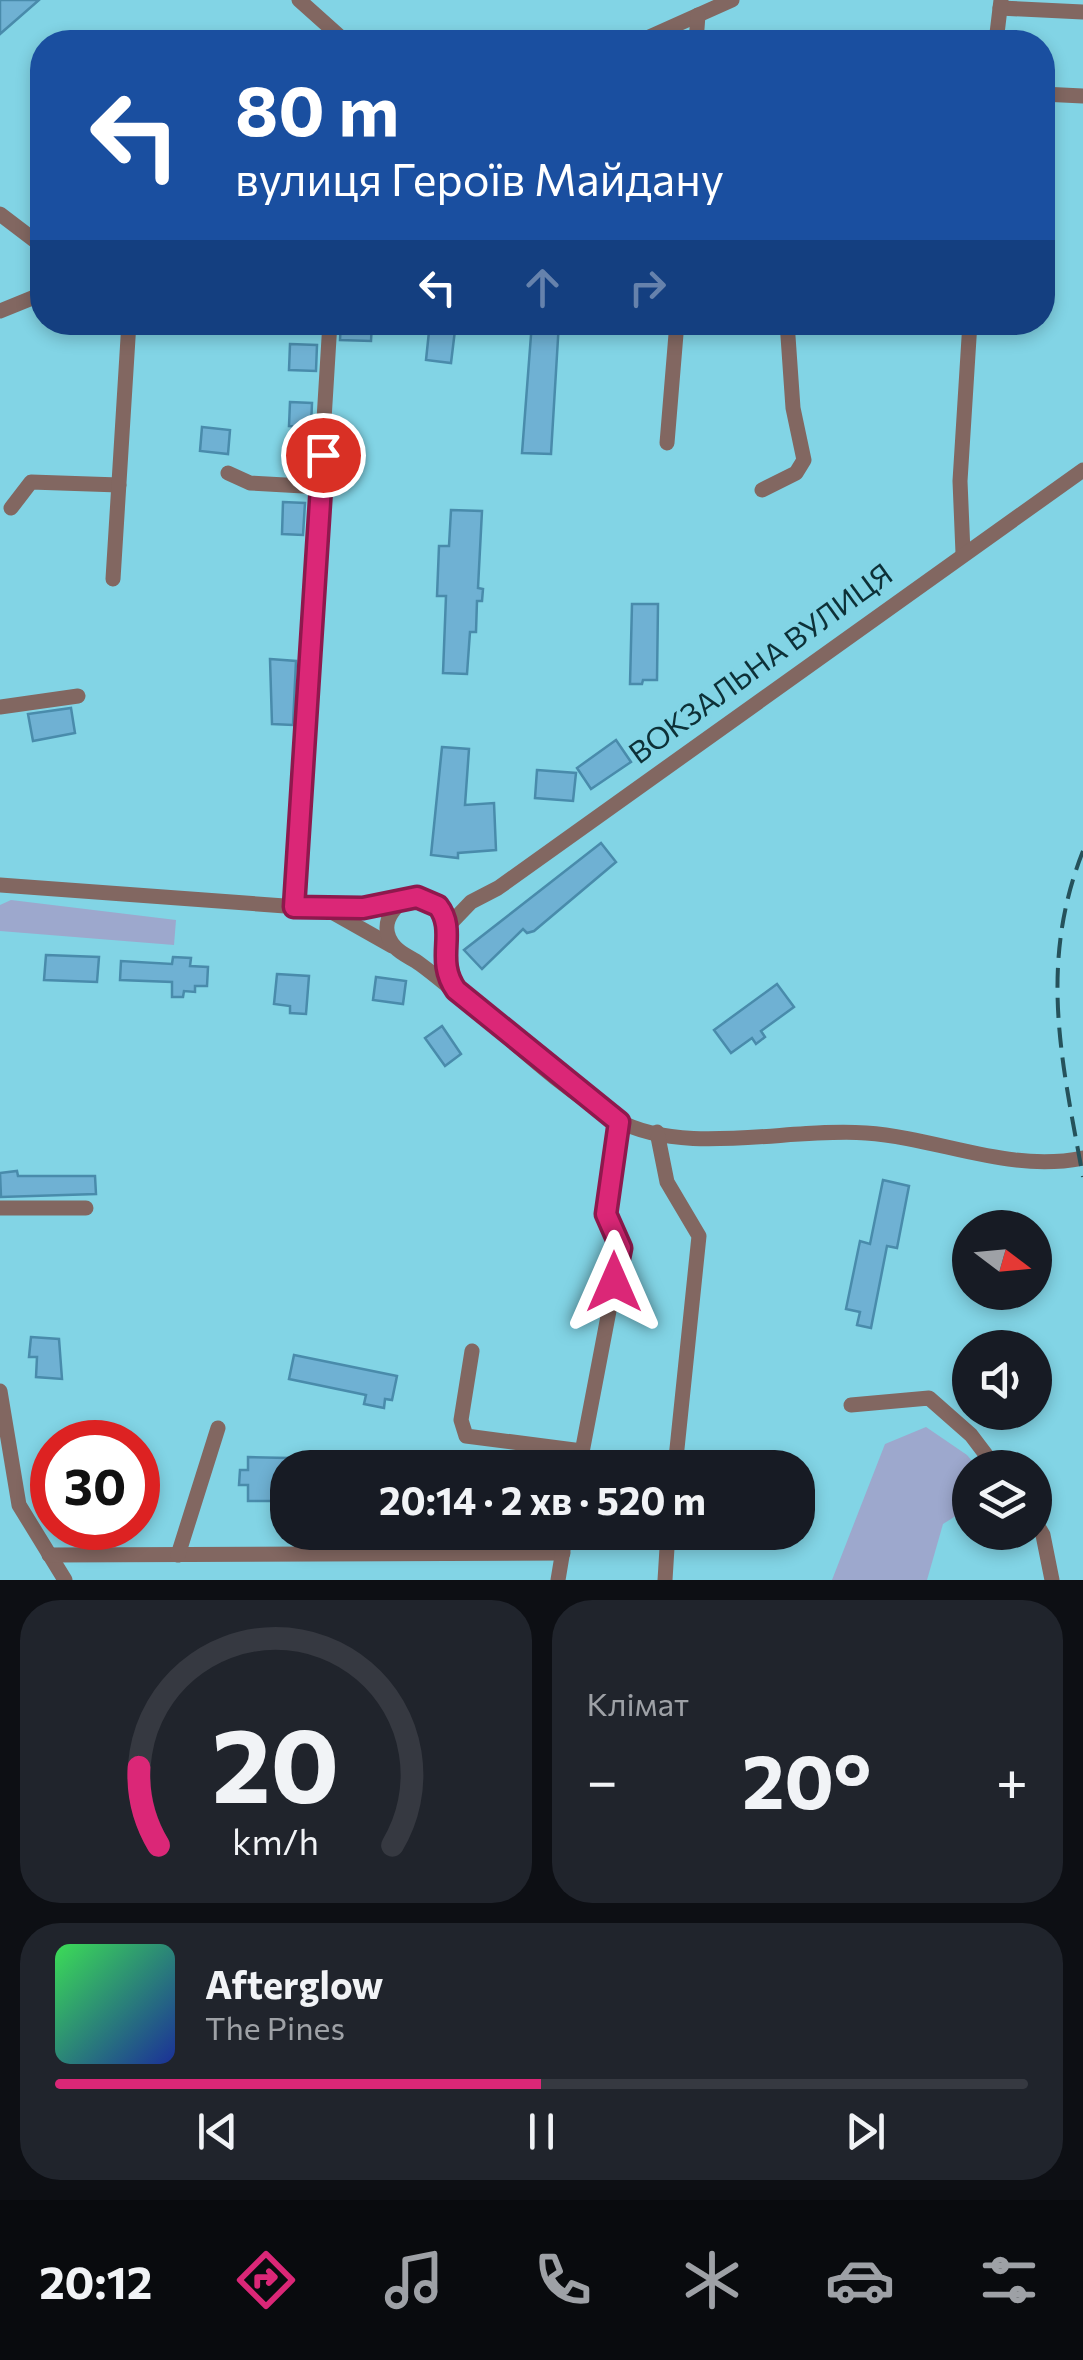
<!DOCTYPE html>
<html lang="uk">
<head>
<meta charset="utf-8">
<style>
  body { margin:0; font-family:Commissioner,sans-serif; background:#20242c; color:#f1f3f6; height:100vh; display:flex; flex-direction:column; font-size:38px; white-space:nowrap }
  * { box-sizing:border-box; margin:0 }
  p { font-size:32px; color:#9ea1a6 }
  .icon { flex:none; width:55px; height:55px; fill:none; stroke:currentColor; stroke-width:2; stroke-linecap:round; stroke-linejoin:round }
  .map { position:relative; height:1580px; overflow:hidden }
  .panel { display:flex; flex-direction:column; gap:20px; padding:20px; background:#0d0f14; flex:1 }
  .panel>* { flex:none }
  .banner { position:absolute; left:30px; top:30px; width:1025px; height:305px; border-radius:40px; box-shadow:0 5px 15px #0003; background:#1a4fa0; color:#fff; overflow:hidden }
  .needle { width:65px; rotate:106deg }
  .buttons { position:absolute; left:952px; top:1210px; display:grid; gap:20px }
  .buttons a { display:grid; place-items:center; width:100px; height:100px; border-radius:50%; background:#171b24; box-shadow:0 5px 15px #0003; font-size:50px }
  .speed { position:absolute; left:30px; top:1420px; display:flex; gap:20px; font-size:50px; font-weight:700; text-align:center }
  .speed>* { display:grid; place-content:center; width:130px; height:130px; border-radius:50%; background:#171b24; box-shadow:0 5px 15px #0003; line-height:1 }
  .speed .limit { border:15px solid #d22; background:#fff; color:#111 }
  .pin { position:absolute; display:grid; place-items:center; width:85px; height:85px; color:#fff; margin:-42px; border:5px solid #fff; border-radius:50%; box-shadow:0 2px 10px #0007 }
  .me { position:absolute; width:110px; margin:-55px; rotate:0deg; stroke-linejoin:round; filter:drop-shadow(0 0 8px #0008) }
  .turn { display:flex; align-items:center; gap:35px; height:210px; padding:0 40px; font-size:45px }
  .turn .icon { width:130px; height:130px; stroke-width:2.5 }
  .turn b { display:block; font-size:70px; line-height:85px }
  .lanes { display:flex; align-items:center; height:95px; padding:0 40px; background:#0003; justify-content:center; gap:50px; direction:ltr }
  .lanes .off { opacity:.35 }
  .big { font-size:75px; font-weight:700; line-height:1.1 }
  .panel .widget { flex:1; display:flex; flex-direction:column; justify-content:center; gap:15px; min-width:0; padding:0 35px; border-radius:40px; background:#20242c }
  .panel .dial { align-items:center; gap:0 }
  .dial svg { height:260px; overflow:visible; fill:none; stroke:#363941; stroke-width:7; stroke-linecap:round; text-anchor:middle }
  .dial text { fill:#f1f3f6; stroke:none }
  .song { display:flex; align-items:center; gap:30px }
  .cover { width:120px; height:120px; border-radius:15px; background:linear-gradient(135deg,hsl(130 70% 55%),hsl(230 70% 35%)) }
  .played { height:10px; border-radius:5px; background:linear-gradient(90deg,#db2777 50%,#363941 50%) }
  .keys { display:flex; justify-content:space-around; direction:ltr }
  .heat { display:flex; justify-content:space-between; align-items:center; font-size:55px; direction:ltr }
  .panel .tiles { flex:1; display:grid; gap:20px; grid-template-columns:1fr 1fr }
  .widget:last-child { grid-column:span 2 }
  .trip { position:absolute; left:270px; top:1450px; width:545px; height:100px; border-radius:40px; background:#171b24; box-shadow:0 5px 15px #0003; font-weight:700; line-height:100px; text-align:center }
  .menu { display:flex; height:160px; justify-content:space-around; align-items:center; background:#090b0e; color:#9ea1a6 }
  .menu .icon { width:70px; height:70px }
  .menu .active { color:#db2777 }
  .menu b { font-size:45px; color:#f1f3f6 }
  .map>svg:first-child { display:block }
  .green { fill:#9da8cd }
  .building { fill:#6fb1d3; stroke:#498bab; stroke-width:2.5 }
  .lines { fill:none; stroke-linecap:round; stroke-linejoin:round }
  .minor { stroke:#826761; stroke-width:15 }
  .rail { stroke:#25525b; stroke-width:4; stroke-dasharray:20 10; stroke-linecap:butt }
  .route-casing { stroke:#8e194d; stroke-width:25 }
  .route { stroke:#db2777; stroke-width:18 }
  .labels { text-anchor:middle; stroke-width:8; stroke-linejoin:round; paint-order:stroke }
  .street-label { font-size:30px; fill:#0d3138; stroke:#82d4e5 }
</style>
</head>
<body>
<div class="map">
<svg width="1083" height="1580" viewBox="0 0 1083 1580">
  <rect width="100%" height="100%" fill="#82d4e5"/>
  <g class="green">
    <path d="M11 900 176 920 174 945 0 931V905Z"/>
    <path d="M926 1427 967 1455 977 1467 970 1468V1507L943 1524 927 1580H832L885 1444Z"/>
  </g>
  <g class="building">
    <path d="M0 0H39L0 34Z"/>
    <path d="M341 322H372L371 341 340 340Z"/>
    <path d="M430 322H456L451 363 426 360Z"/>
    <path d="M532 322H559L551 454 522 453Z"/>
    <path d="M290 344 317 345 316 371 289 370Z"/>
    <path d="M290 402 312 403 311 427 289 426Z"/>
    <path d="M202 427 230 430 228 454 200 451Z"/>
    <path d="M283 502 305 503 303 535 282 534Z"/>
    <path d="M451 510 482 511 478 588 483 589 482 601H477L476 632H470L467 674 443 673 446 596H437L439 546H449Z"/>
    <path d="M632 604H658L657 680H643L642 684H630Z"/>
    <path d="M270 659 296 661 293 725 272 724Z"/>
    <path d="M71 708 75 733 33 741 28 714Z"/>
    <path d="M616 740 631 762 591 789 577 768Z"/>
    <path d="M442 747 469 749 465 805 494 803 496 850 458 853V858L431 855Z"/>
    <path d="M537 770 576 773 573 801 535 798Z"/>
    <path d="M601 843 616 862 534 931 527 933 523 929 482 969 464 950Z"/>
    <path d="M46 955 99 957 97 982 44 980Z"/>
    <path d="M173 957 191 958 190 966 208 967 207 986H195V992L184 991 183 997H172V982L120 980 121 961 172 964Z"/>
    <path d="M277 974 309 976 306 1014 290 1013V1006L274 1004Z"/>
    <path d="M376 977 406 981 403 1004 373 1000Z"/>
    <path d="M777 984 794 1007 761 1031 765 1037 756 1044 752 1038 731 1053 714 1030Z"/>
    <path d="M442 1026 461 1054 445 1066 425 1038Z"/>
    <path d="M17 1171 18 1176H95L96 1194 1 1197 0 1173Z"/>
    <path d="M883 1180 909 1186 897 1248 887 1246 871 1328 857 1325 860 1312 846 1309 860 1241 870 1244Z"/>
    <path d="M31 1337 59 1339 62 1379 36 1377 37 1357H29Z"/>
    <path d="M294 1355 397 1376 392 1400 385 1399 384 1408 364 1404 366 1395 289 1379Z"/>
    <path d="M248 1457 288 1458V1501H248V1485H239L240 1470H248Z"/>
  </g>
  <g class="lines">
    <g class="minor">
      <path d="M299 0 346 42"/>
      <path d="M1000 8 1083 12"/>
      <path d="M638 42 732 0"/>
      <path d="M696 42 698 15"/>
      <path d="M996 42 1001 0"/>
      <path d="M1042 94 1083 96"/>
      <path d="M0 214 42 246"/>
      <path d="M0 311 42 294"/>
      <path d="M667 443 677 322"/>
      <path d="M228 473 250 483 321 487"/>
      <path d="M762 490 796 473 804 460 793 408 787 322"/>
      <path d="M11 508 31 482 119 485"/>
      <path d="M963 553 960 481 970 322"/>
      <path d="M113 579 129 322"/>
      <path d="M0 707 78 696"/>
      <path d="M0 885 326 909 399 902"/>
      <path d="M294 907 330 322"/>
      <path d="M330 911 392 946"/>
      <path d="M447 927 471 902 498 888 1083 470"/>
      <path d="M456 991C433 958 464 915 425 898 398 895 374 923 395 947 401 954 412 958 420 964 484 1011 549 1083 617 1120 684 1157 791 1127 866 1133 940 1138 1008 1173 1083 1158"/>
      <path d="M657 1132 667 1182 699 1236 675 1468"/>
      <path d="M0 1208H86"/>
      <path d="M472 1351 461 1420 466 1436 582 1451"/>
      <path d="M0 1391 19 1505 65 1580"/>
      <path d="M851 1405 929 1398 971 1435 996 1468"/>
      <path d="M579 1468 621 1248 606 1214 619 1121"/>
      <path d="M1035 1521 1043 1535 1052 1580"/>
      <path d="M49 1555 563 1553"/>
      <path d="M178 1555 218 1428"/>
      <path d="M558 1580 566 1532"/>
      <path d="M665 1580 668 1532"/>
    </g>
    <path class="rail" d="M1083 851C1038 965 1062 1062 1083 1177"/>
  </g>
  <g class="lines">
    <g class="route-casing">
      <path id="route" d="M323 455 294 907 363 908 417 897 438 906C458 932 434 959 456 990L619 1122 606 1214 621 1248 614 1282"/>
    </g>
    <use href="#route" class="route"/>
  </g>
  <g class="labels">
    <g class="street-label">
      <text transform="translate(761 664) rotate(-36)" y="10">ВОКЗАЛЬНА ВУЛИЦЯ</text>
    </g>
  </g>
</svg>
<div class="buttons">
<a><svg class="needle" viewBox="-14 -14 28 28"><path d="M0-13l5 13h-10z" fill="#e53935"/><path d="M0 13l5-13h-10z" fill="#9ea1a6"/></svg></a>
<a><svg class="icon" aria-label="sound" viewBox="0 0 24 24"><path d="M4 9h4l5-4v14l-5-4H4zM17 9q2 3 0 6"/></svg></a>
<a><svg class="icon" aria-label="layers" viewBox="0 0 24 24"><path d="M12 4l9 5-9 5-9-5zM3 14l9 5 9-5"/></svg></a>
</div>
<div class="speed"><div class="limit">30</div></div>
<div class="pin" style="left:323px;top:455px;background:#d93025"><svg class="icon" aria-label="arrive" viewBox="0 0 24 24"><path d="M6 21V4h12l-3 4 3 4H6"/></svg></div>
<svg class="me" style="left:614px;top:1282px" viewBox="-20 -20 40 40"><path d="M0-17L14 15 0 8-14 15z" fill="#db2777" stroke="#fff" stroke-width="4"/></svg>
<div class="trip">20:14 · 2 хв · 520 m</div>
<div class="banner">
<div class="turn"><svg class="icon" aria-label="left" viewBox="0 0 24 24"><path d="M17 20v-9H6M10 6l-5 5 5 5"/></svg><div><b>80 m</b>вулиця Героїв Майдану</div></div>
<div class="lanes"><svg class="icon" aria-label="left" viewBox="0 0 24 24"><path d="M17 20v-9H6M10 6l-5 5 5 5"/></svg><svg class="icon off" aria-label="ahead" viewBox="0 0 24 24"><path d="M12 20V5M6 11l6-6 6 6"/></svg><svg class="icon off" aria-label="right" viewBox="0 0 24 24"><path d="M7 20v-9h11M14 6l5 5-5 5"/></svg></div>
</div>
</div>
<section class="panel">
<div class="tiles">
<div class="widget dial"><svg viewBox="0 0 100 80">
<path d="M14 69A42 42 0 1 1 86 69"/>
<path d="M14 69A42 42 0 0 1 8 45" stroke="#db2777"/>
<text x="50" y="56" font-size="32" font-weight="700">20</text>
<text x="50" y="72" font-size="11">km/h</text>
</svg></div>
<div class="widget"><p>Клімат</p>
<div class="heat"><a>−</a><b class="big">20°</b><a>+</a></div>
</div>
<div class="widget">
<div class="song"><i class="cover"></i><div><b>Afterglow</b><p>The Pines</p></div></div>
<div class="played"></div>
<div class="keys"><svg class="icon" aria-label="previous" viewBox="0 0 24 24"><path d="M18 5L8 12l10 7zM5 5v14"/></svg><svg class="icon" aria-label="pause" viewBox="0 0 24 24"><path d="M8 5v14M16 5v14"/></svg><svg class="icon" aria-label="next" viewBox="0 0 24 24"><path d="M6 5l10 7-10 7zM19 5v14"/></svg></div>
</div>
</div>
</section>
<nav class="menu">
<b>20:12</b>
<svg class="icon active" aria-label="directions" viewBox="0 0 24 24"><path d="M12 3l9 9-9 9-9-9zM9 14v-3h6M13 9l2 2-2 2"/></svg>
<svg class="icon" aria-label="music" viewBox="0 0 24 24"><path d="M9 18V5l10-2v13"/><circle cx="6" cy="18" r="3"/><circle cx="16" cy="16" r="3"/></svg>
<svg class="icon" aria-label="phone" viewBox="0 0 24 24"><path d="M5 4h4l2 5-3 2q2 4 5 5l2-3 5 2v4C11 20 4 13 5 4z"/></svg>
<svg class="icon" aria-label="climate" viewBox="0 0 24 24"><path d="M12 3v18M4 7l16 10M4 17L20 7"/></svg>
<svg class="icon" aria-label="car" viewBox="0 0 24 24"><path d="M5 17H2v-5l4-1 3-4h7l3 4 3 1v5h-3M9 17h6M6 11h13"/><circle cx="7" cy="17" r="2"/><circle cx="17" cy="17" r="2"/></svg>
<svg class="icon" aria-label="filters" viewBox="0 0 24 24"><path d="M4 7h16M4 17h16"/><circle cx="9" cy="7" r="2"/><circle cx="15" cy="17" r="2"/></svg>
</nav>
</body>
</html>
